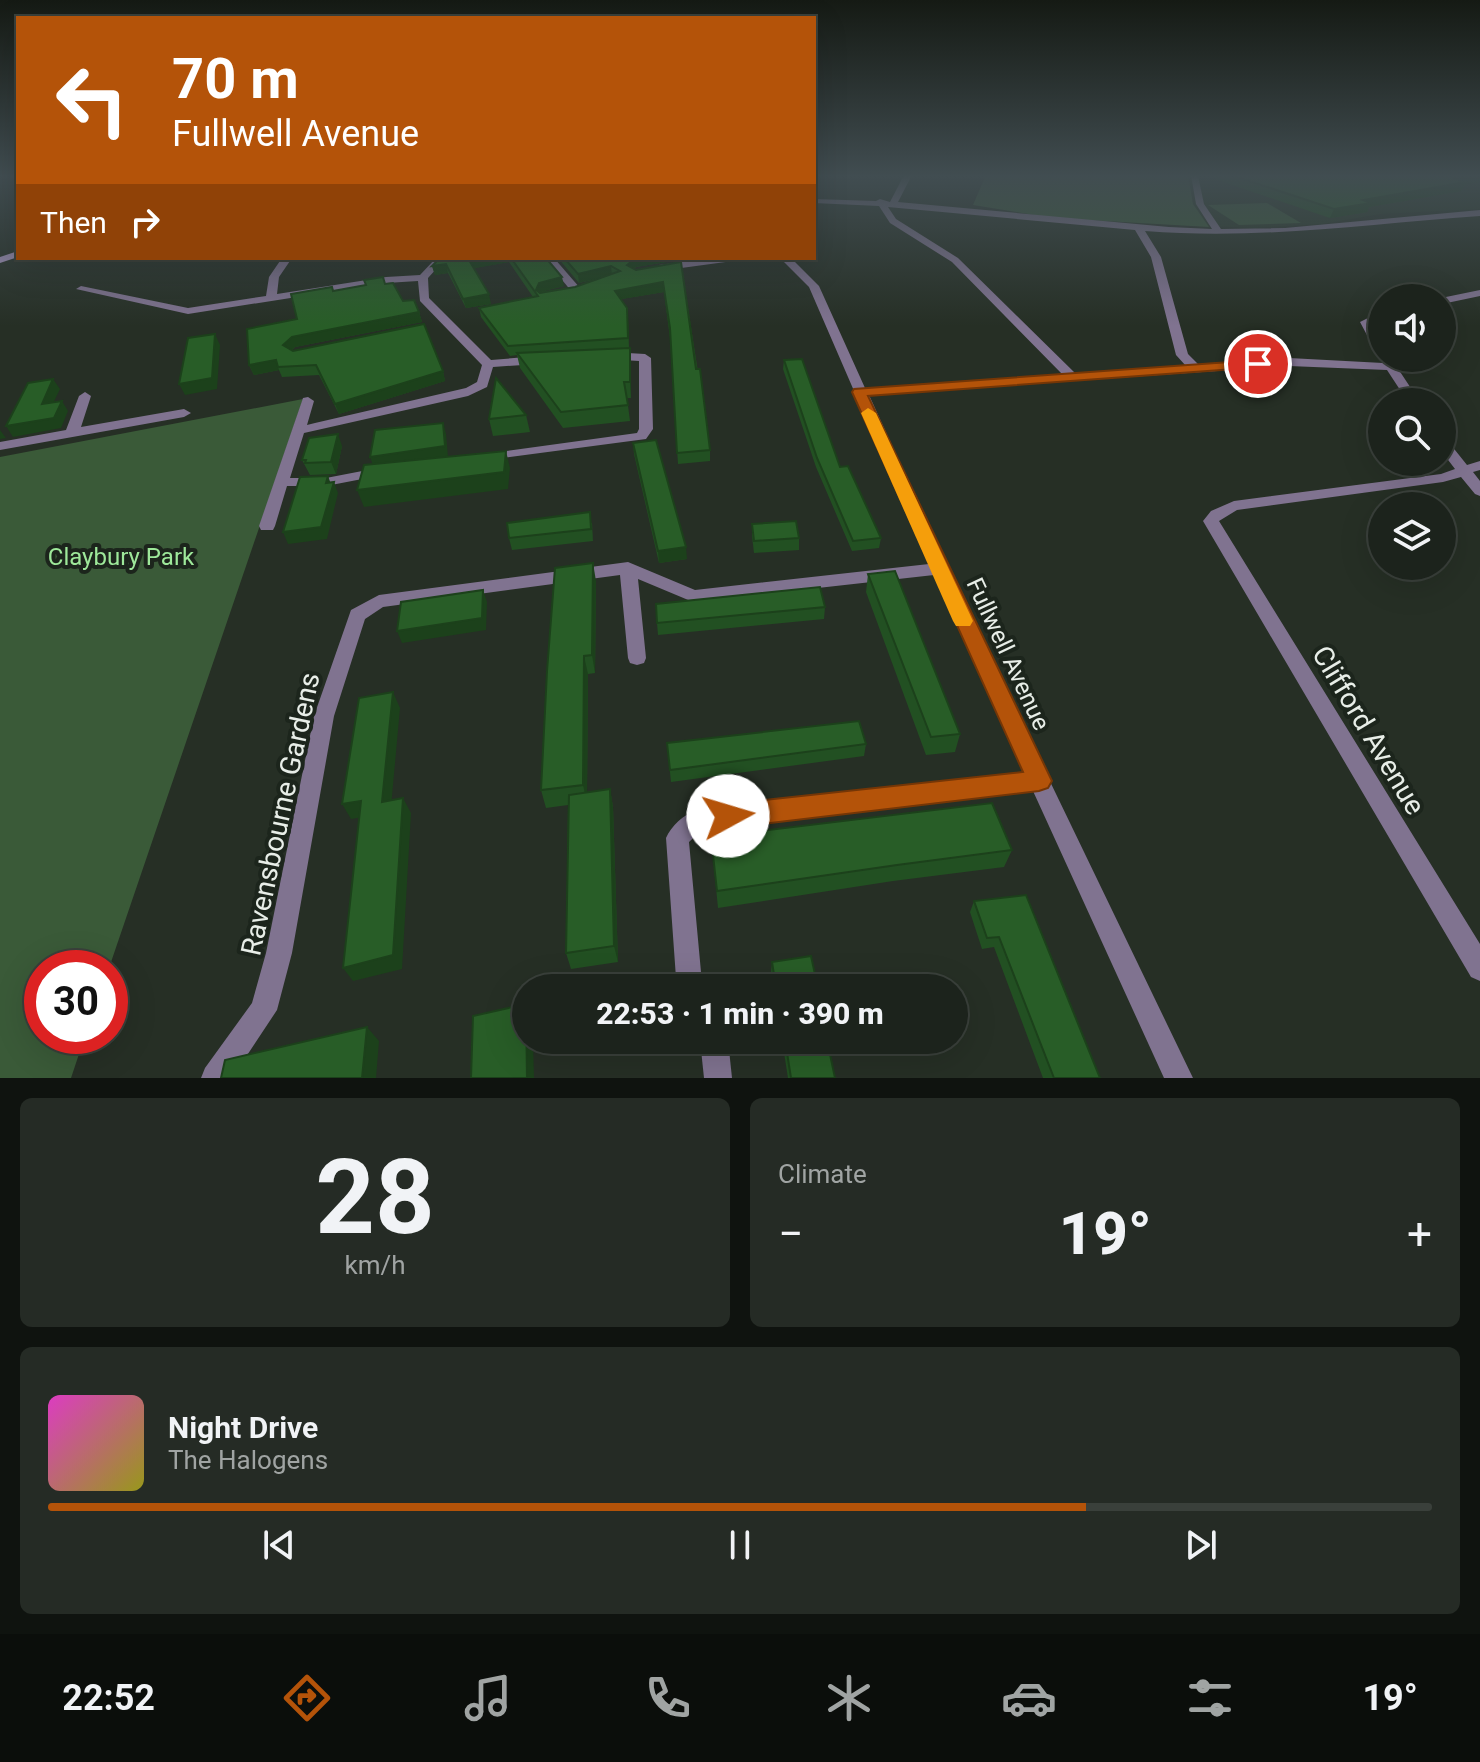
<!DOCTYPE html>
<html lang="en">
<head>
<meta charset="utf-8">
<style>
  body { margin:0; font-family:Roboto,sans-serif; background:#252b25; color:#f1f3f6; height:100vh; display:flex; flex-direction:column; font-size:30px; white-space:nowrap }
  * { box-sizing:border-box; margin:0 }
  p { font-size:26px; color:#a0a4a3 }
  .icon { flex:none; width:44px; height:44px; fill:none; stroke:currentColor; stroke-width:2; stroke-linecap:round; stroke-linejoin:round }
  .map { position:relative; height:1078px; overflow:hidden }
  .details { display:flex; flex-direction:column; gap:20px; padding:20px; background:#0f130f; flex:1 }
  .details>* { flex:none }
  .top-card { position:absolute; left:16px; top:16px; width:800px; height:244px; border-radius:0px; box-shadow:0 8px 32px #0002,0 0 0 2px #3a403b; background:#b45309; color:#fff; overflow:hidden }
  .tools { position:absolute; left:1368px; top:284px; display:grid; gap:16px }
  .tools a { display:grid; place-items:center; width:88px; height:88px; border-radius:50%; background:#1c231c; box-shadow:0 8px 32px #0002,0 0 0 2px #3a403b; font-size:40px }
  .speed { position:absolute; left:24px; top:950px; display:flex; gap:16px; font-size:40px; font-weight:700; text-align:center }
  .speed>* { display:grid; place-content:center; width:104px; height:104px; border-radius:50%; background:#1c231c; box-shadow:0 8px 32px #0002,0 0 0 2px #3a403b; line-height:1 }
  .speed .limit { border:12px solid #d22; background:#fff; color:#111 }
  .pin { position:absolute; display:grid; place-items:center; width:68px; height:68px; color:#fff; margin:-34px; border:4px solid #fff; border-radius:50%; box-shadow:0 2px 8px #0007 }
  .me { position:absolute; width:88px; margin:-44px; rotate:84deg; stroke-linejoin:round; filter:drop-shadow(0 0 6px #0008) }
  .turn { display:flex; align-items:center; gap:28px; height:168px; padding:0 24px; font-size:36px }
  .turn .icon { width:104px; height:104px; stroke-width:2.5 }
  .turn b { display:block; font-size:56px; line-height:68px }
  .then { display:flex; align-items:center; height:76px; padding:0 24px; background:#0003; gap:16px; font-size:30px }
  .big { font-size:60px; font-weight:800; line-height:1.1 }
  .details .widget { flex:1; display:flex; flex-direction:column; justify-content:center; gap:12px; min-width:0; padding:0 28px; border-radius:12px; background:#252b25 }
  .details .dial { align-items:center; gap:0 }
  .dial b { font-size:104px; line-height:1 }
  .song { display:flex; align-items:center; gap:24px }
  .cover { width:96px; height:96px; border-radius:12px; background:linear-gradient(135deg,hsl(310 70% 55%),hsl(60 70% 35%)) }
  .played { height:8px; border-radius:4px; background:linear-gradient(90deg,#b45309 75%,#3a403b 75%) }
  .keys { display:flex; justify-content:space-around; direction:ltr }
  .heat { display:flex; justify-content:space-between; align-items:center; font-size:44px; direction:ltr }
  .details .tiles { flex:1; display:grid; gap:20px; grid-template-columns:1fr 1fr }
  .widget:last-child { grid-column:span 2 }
  .trip { position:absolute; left:512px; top:974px; width:456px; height:80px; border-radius:40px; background:#1c231c; box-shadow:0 8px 32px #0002,0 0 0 2px #3a403b; font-weight:800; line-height:80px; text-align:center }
  .tabs { display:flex; height:128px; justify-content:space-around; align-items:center; background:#0b0e0b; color:#a0a4a3 }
  .tabs .icon { width:56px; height:56px }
  .tabs .active { color:#b45309 }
  .tabs b { font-size:36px; color:#f1f3f6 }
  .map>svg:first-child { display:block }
  .built { fill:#283727 }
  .green { fill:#3a5a38 }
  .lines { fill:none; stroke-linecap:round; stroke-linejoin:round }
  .street { fill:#807390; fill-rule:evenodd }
  .secondary { fill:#af9bc8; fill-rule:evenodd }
  .wall { fill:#225022 }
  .shaded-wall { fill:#1c411b }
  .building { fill:#285d27; stroke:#1c411b; stroke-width:2 }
  .route { fill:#b45309; stroke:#753606; stroke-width:2 }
  .slow { fill:#f59e0b }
  .labels { text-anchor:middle; stroke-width:8; stroke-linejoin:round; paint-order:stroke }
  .park-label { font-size:24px; fill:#9ee99a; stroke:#1c251c }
  .street-label { font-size:24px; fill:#e8eee8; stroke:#1c251c }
  .near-street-label { font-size:28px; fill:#e8eee8; stroke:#1c251c }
</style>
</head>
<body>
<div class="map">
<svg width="1480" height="1078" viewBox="0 0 1480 1078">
  <rect width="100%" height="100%" fill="#262f25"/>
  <path class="built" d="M986 175H1462L1480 180V209L1381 214 1322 224 1253 228 1137 223 973 205Z"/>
  <g class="green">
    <path d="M986 175H1188L1193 204 1209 227 1053 218 973 205Z"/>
    <path d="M1267 203 1301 223 1239 225 1208 205Z"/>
    <path d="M303 399 109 968H42V1036H85L71 1078H0V457Z"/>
  </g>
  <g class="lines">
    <g class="street">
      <path d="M9 175H17L18 181Z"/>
      <path d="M904 175H912L898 202 1169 227 1212 229 1196 204 1191 175 1198 176 1204 204 1221 229 1285 228 1480 210V216C1365 224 1261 240 1145 231L1161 257 1188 354 1199 365 1289 358 1383 363 1380 359 1382 356 1391 358 1420 402H1408L1387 370 1289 366 869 395 962 599 1193 1078H1164L1033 791 702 830 689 842 701 972 712 988H681L676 978 666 838C671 826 684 814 697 810L1024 773 934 575 693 602 638 579 646 658 644 663 637 665 630 663 628 658 620 575 383 607 365 619 334 716 292 953 277 1010 232 1078H201L205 1068 252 1003 266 953 314 716 351 610 379 595 628 562 695 590 929 564 809 287 780 258H791L819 286 865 388 1062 374 952 262 890 223 879 206 814 203V199L876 201 880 199 890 202ZM888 207 1135 230 1151 257 1176 355 1186 366 1075 373 958 258 896 219Z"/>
      <path d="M282 258H292L279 277 277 294 386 277 420 275 436 258H446L428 278 429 298 491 360 538 356 544 360 538 364 493 367 487 387 468 396 304 433 290 478H326L383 467 390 471 383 475 326 486H287L275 526 273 530H261L259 526 303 398 308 397 314 401 307 425 315 423 466 388 477 382 482 365 420 301 418 281 386 283 188 314 76 289 81 286 188 308 266 296 269 277Z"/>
      <path d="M544 258H554L580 288V292H572Z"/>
      <path d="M712 258H738L733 261 659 271 654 268 659 265Z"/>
      <path d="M1480 290V296L1442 304 1441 298Z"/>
      <path d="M1382 311V318L1372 323 1382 341V356L1376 352 1360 322Z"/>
      <path d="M610 352 645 354 651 358 653 429 646 439 480 461 478 458 480 455 485 454 637 433 639 429V361L606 359 604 356Z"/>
      <path d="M85 392 91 396 81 427 184 409 191 413 184 417 0 450V442L66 430 79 396Z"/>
      <path d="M1442 439 1447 440 1467 465 1480 461V470L1473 472 1480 481V496L1475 494 1461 477 1443 482 1237 510 1219 521 1480 944V981L1471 977 1203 521 1211 511 1234 501 1441 474 1455 469 1442 452Z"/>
      <path d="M700 1040H728L732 1078H704Z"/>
    </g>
    <path class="secondary" d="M18 251V257L0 263V257Z"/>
  </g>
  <g class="wall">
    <path d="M1207 175H1480L1465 185 1461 191 1369 207 1367 212 1330 218 1223 182Z"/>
    <path d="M440 258H546L564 286 540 292 575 287 602 278 579 283 558 258H673V261L636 267 634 269 636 270 681 262 710 450V461L678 464 670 338 664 292 621 299 627 308 628 318 629 348 631 363V398H627L630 421 563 428 520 368 517 355 510 356 481 317 479 308 533 297 509 262 474 268 491 304 466 308 448 273 435 275 432 266Z"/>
    <path d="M385 284 403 301 419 312 422 322 295 347 292 350 443 371 445 381 339 414 319 375 282 377 279 370 254 375 249 365 297 319 333 291 366 285Z"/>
    <path d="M784 360 840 467 881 538 879 548 852 551 816 467 783 369Z"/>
    <path d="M526 415 530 432 493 436 489 419Z"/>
    <path d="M633 443 687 559 659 563 634 454Z"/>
    <path d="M342 446 336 474 310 475 302 460Z"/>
    <path d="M592 523 593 541 512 550 509 538Z"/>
    <path d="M752 524 799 538V550L754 553 752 536Z"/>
    <path d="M868 574 960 734 955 752 926 755 866 592Z"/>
    <path d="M596 581 595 673 588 674 587 792 610 789 613 807 618 962 571 969 566 953 568 805 546 808 541 790Z"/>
    <path d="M825 607 824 619 658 635 657 623Z"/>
    <path d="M667 743 866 744 864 756 671 782Z"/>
    <path d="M711 837 1012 850 1004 867 893 881 718 908Z"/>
    <path d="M974 901 1100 1078H1043L994 947 982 949 970 912Z"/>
    <path d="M772 962 818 988H774L771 972Z"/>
    <path d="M782 1040H827L835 1078H788Z"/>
  </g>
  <g class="shaded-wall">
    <path d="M1480 175V182L1465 185 1461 191 1369 207 1367 212 1330 218 1334 209 1363 200 1453 178Z"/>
    <path d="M481 258H508L509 262 471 269 469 260Z"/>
    <path d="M635 258H673V261L636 267 628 274 627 265Z"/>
    <path d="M446 264 448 273 435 275 432 266Z"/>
    <path d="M611 266 612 275 579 283 578 274Z"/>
    <path d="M562 277 564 286 540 292 538 299 536 290 539 283Z"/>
    <path d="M663 282 664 292 616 300 615 291Z"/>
    <path d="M489 294 491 304 466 308 463 299Z"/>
    <path d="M419 312 422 322 295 347 287 355 283 345 292 337Z"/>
    <path d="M215 334 220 345 217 389 185 395 179 384Z"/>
    <path d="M630 348 631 363V398L630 382Z"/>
    <path d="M276 360 279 370 254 375 249 365Z"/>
    <path d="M443 371 445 381 339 414 335 404Z"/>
    <path d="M53 379 60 389 48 414 42 404Z"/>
    <path d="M62 401 68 411 61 428 13 437 6 426Z"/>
    <path d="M443 423 446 434 448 457 374 468 370 457Z"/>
    <path d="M0 430 6 438 0 439Z"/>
    <path d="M338 434 342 446 336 474 331 462Z"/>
    <path d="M506 451 510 468 508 489 364 507 357 490Z"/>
    <path d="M328 476 332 487 334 482 338 493 327 539 288 544 283 532 326 483Z"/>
    <path d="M686 547 687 559 659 563 658 551Z"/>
    <path d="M593 563 596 581 595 673 592 655Z"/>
    <path d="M483 590 487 602 486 630 402 643 397 631Z"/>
    <path d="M584 656 588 674 587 803 583 785Z"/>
    <path d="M393 692 400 708 390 818 382 802Z"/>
    <path d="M610 789 613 807 618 962 614 946Z"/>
    <path d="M403 798 411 813 402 969 353 981 343 968Z"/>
    <path d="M361 801 369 816 351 819 342 804Z"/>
    <path d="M367 1027 379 1041 376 1078H362Z"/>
    <path d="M526 1040H533L534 1078H527Z"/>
  </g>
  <g class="building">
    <path d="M1231 175H1480L1453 178 1466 182 1363 200 1371 203 1334 209Z"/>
    <path d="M440 258H481L469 260 489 294 463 299 446 264 432 266Z"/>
    <path d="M511 258H546L562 277 539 283 536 290 540 293 575 287 620 271 611 266 578 274 564 258H636L627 265 636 270 681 262 696 369H700L710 450 677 453 670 328 663 282 615 291 627 308 628 338 508 346 479 308 538 296Z"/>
    <path d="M383 277 385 284 393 283 403 301 414 300 419 312 292 337 283 345 293 351 424 324 443 371 335 404 316 365 278 367 276 360 249 365 247 329 297 319 291 294 332 287 333 291 366 285 364 280Z"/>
    <path d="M215 334 212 378 179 384 188 338Z"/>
    <path d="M630 348V382H624L628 405 561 412 517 353Z"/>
    <path d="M802 359 840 467 848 466 881 538 853 541 817 458 784 360Z"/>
    <path d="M496 378 526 415 489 419Z"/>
    <path d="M53 379 42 404 62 401 54 418 6 426 28 383Z"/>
    <path d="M443 423 445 446 370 457 375 430Z"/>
    <path d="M338 434 331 462 305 463 306 460H302L309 438Z"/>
    <path d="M656 440 686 547 658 551 633 443Z"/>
    <path d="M506 451 504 472 357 490 364 465Z"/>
    <path d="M328 476 326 483 334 482 321 527 283 532 300 477Z"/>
    <path d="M590 512 591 529 509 538 507 523Z"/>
    <path d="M796 521 799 538 754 541 752 524Z"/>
    <path d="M593 563 592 655 584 656 583 785 541 790 547 671 555 568Z"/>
    <path d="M895 571 960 734 931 737 868 574Z"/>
    <path d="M820 587 825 607 657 623 656 604Z"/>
    <path d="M483 590 482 618 397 631 401 602Z"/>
    <path d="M393 692 382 802 403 798 393 955 343 968 361 801 342 804 359 698Z"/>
    <path d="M859 721 866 744 670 770 667 743Z"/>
    <path d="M610 789 614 946 566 953 569 795Z"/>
    <path d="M992 803 1012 850 897 865 717 891 711 837Z"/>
    <path d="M1026 895 1100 1078H1054L999 937 987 938 974 901Z"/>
    <path d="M811 956 818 988H776L772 962Z"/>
    <path d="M526 1004 527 1078H471L473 1016Z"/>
    <path d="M367 1027 362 1078H221L225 1060Z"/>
    <path d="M785 1040H827L835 1078H791Z"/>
  </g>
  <linearGradient id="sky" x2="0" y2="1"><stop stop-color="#151a14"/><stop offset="0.54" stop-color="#414d51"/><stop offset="1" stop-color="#414d51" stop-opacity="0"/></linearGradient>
  <rect width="1480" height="326" fill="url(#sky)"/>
  <path class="route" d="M1258 360 1262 361V367L868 396 1052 781 1048 788 1039 791 728 828 719 824 715 816 719 808 728 804 1023 772 852 392 854 389Z"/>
  <path class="slow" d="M868 408 876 413 973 621 970 626H956L953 621 861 413Z"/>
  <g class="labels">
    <g class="park-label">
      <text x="121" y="565">Claybury Park</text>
    </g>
    <g class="street-label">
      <text transform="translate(1008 654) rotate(65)" y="8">Fullwell Avenue</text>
    </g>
    <g class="near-street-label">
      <text transform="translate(1369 730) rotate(59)" y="10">Clifford Avenue</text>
      <text transform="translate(280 814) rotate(-78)" y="10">Ravensbourne Gardens</text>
    </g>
  </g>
</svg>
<div class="tools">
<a><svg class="icon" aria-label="sound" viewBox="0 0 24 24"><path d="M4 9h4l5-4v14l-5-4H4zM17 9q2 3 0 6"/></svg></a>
<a><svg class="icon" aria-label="search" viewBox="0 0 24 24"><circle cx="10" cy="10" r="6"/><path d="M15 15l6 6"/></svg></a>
<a><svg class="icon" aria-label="layers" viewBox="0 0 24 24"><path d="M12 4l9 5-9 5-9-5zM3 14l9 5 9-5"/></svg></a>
</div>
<div class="speed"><div class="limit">30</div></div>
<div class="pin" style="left:1258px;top:364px;background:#d93025"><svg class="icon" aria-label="arrive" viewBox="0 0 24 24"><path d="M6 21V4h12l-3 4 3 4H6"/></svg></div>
<svg class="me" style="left:728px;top:816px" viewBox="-20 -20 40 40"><circle r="19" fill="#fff"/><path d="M0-13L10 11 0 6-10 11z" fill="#b45309"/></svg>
<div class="trip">22:53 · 1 min · 390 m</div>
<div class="top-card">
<div class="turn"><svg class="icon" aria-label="left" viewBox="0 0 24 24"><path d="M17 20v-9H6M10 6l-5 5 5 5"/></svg><div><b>70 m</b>Fullwell Avenue</div></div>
<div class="then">Then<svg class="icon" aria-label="right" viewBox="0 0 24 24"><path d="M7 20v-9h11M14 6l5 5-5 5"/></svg></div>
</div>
</div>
<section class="details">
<div class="tiles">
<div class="widget dial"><b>28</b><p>km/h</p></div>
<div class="widget"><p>Climate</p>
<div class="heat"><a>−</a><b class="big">19°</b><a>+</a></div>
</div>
<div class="widget">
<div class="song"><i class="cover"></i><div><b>Night Drive</b><p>The Halogens</p></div></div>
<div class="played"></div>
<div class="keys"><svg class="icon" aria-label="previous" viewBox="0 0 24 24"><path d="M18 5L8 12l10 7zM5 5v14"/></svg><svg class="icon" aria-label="pause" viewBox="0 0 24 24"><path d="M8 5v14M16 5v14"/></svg><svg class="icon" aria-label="next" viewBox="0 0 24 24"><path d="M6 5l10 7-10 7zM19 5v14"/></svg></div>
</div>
</div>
</section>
<nav class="tabs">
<b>22:52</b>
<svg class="icon active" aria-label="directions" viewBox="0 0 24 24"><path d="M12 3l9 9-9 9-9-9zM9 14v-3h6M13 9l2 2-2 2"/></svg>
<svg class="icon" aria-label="music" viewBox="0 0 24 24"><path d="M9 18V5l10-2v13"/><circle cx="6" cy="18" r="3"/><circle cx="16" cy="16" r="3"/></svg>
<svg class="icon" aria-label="phone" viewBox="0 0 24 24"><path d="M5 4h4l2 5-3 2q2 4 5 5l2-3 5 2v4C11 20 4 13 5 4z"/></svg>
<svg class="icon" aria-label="climate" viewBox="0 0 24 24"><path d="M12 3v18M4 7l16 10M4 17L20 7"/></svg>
<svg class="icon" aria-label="car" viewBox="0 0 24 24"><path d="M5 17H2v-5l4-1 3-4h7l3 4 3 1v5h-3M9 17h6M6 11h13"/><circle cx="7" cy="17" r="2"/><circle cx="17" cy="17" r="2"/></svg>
<svg class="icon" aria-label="filters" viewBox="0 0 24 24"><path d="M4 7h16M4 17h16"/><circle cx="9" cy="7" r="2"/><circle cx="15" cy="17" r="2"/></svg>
<b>19°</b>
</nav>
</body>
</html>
